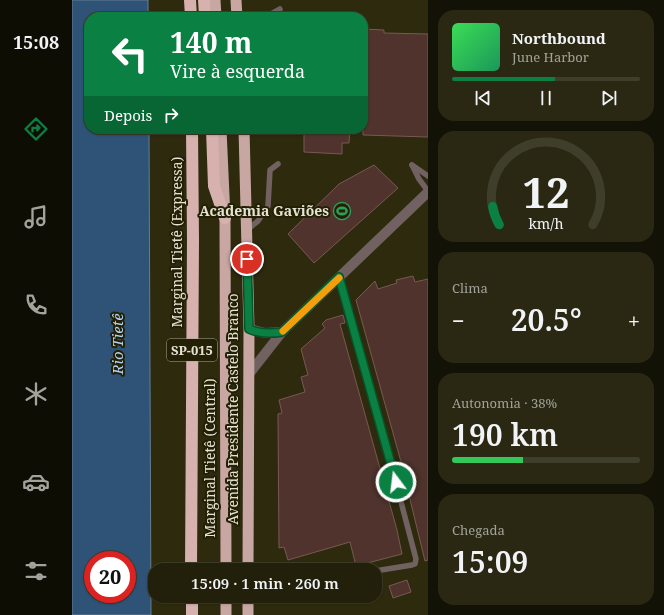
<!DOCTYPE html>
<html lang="pt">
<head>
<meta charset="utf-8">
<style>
  body { margin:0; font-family:"Noto Serif",serif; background:#2a2813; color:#f1f3f6; height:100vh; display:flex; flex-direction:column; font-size:15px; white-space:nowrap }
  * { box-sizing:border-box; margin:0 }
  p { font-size:13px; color:#a2a39c }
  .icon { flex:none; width:22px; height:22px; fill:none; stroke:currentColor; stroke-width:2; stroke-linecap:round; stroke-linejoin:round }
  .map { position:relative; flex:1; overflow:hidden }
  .panel { display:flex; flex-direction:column; gap:10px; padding:10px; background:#131206; width:236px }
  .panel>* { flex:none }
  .hud { position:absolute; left:12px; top:12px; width:284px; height:122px; border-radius:16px; box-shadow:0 1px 3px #0004,0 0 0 1px #3f3e2b; background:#0b8043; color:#fff; overflow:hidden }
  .speed { position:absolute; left:12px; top:551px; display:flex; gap:8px; font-size:20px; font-weight:700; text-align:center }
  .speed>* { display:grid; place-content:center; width:52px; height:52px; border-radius:50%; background:#22200a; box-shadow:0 1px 3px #0004,0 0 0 1px #3f3e2b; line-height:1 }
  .speed .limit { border:6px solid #d22; background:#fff; color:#111 }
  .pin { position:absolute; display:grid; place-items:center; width:34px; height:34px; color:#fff; margin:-17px; border:2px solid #fff; border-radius:50%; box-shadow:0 1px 4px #0007 }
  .me { position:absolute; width:44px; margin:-22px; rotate:345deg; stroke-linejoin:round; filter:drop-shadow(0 0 3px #0008) }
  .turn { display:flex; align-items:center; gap:14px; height:84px; padding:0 20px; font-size:18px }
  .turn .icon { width:52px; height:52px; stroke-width:2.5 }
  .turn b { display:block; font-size:28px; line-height:34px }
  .then { display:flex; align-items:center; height:38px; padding:0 20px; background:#0003; gap:8px; font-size:15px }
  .big { font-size:30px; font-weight:600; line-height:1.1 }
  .panel .card { flex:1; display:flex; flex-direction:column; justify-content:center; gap:6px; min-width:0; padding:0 14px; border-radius:16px; background:#2a2813 }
  .panel .dial { align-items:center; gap:0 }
  .dial svg { height:104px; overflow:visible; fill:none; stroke:#3f3e2b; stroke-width:7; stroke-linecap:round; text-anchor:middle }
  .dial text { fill:#f1f3f6; stroke:none }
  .song { display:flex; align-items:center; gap:12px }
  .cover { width:48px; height:48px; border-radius:6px; background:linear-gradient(135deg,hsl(130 70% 55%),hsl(150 70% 35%)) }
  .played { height:4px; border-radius:2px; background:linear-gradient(90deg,#0b8043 55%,#3f3e2b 55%) }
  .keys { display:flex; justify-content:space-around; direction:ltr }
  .heat { display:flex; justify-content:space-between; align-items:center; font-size:22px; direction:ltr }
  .charge { height:6px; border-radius:3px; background:linear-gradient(90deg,#34c759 38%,#3f3e2b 0) }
  .trip { position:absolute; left:76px; top:563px; width:234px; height:40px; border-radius:16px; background:#22200a; box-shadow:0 1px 3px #0004,0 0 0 1px #3f3e2b; font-weight:600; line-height:40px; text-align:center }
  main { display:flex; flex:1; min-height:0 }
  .dock { display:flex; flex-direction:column; width:72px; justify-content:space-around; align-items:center; background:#0e0d04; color:#a2a39c }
  .dock .icon { width:28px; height:28px }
  .dock .on { color:#0b8043 }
  .dock b { font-size:18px; color:#f1f3f6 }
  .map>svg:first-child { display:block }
  .water { fill:#2f5376; stroke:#667e92; fill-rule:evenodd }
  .building { fill:#50332d; stroke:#785952 }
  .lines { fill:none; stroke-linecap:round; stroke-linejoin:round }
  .service { stroke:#716261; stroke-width:5.5 }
  .tertiary { stroke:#716261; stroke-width:10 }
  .trunk { stroke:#c8a6a2; stroke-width:11 }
  .motorway { stroke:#d6b1ad; stroke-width:12 }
  .route-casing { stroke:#07532c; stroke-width:10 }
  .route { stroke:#0b8043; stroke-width:7 }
  .slow { stroke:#f59e0b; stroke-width:7 }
  .labels { text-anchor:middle; stroke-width:4; stroke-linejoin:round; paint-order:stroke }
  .shield { fill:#242005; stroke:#aba895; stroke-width:1 }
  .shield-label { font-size:13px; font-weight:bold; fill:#e5e3d3 }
  .poi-label { font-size:14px; font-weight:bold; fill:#e5e3d3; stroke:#242005; text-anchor:end }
  .street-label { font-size:14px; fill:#e5e3d3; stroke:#242005 }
  .water-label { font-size:15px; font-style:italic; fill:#b2d4f7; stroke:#242005 }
</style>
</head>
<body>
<main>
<nav class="dock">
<b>15:08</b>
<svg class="icon on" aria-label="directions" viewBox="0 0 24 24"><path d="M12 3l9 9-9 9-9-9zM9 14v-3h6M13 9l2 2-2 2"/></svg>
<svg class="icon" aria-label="music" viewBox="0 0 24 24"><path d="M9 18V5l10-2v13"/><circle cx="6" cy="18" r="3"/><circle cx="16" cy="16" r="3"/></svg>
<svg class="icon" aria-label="phone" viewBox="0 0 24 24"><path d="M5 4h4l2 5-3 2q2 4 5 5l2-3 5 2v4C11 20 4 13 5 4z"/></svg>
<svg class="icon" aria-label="climate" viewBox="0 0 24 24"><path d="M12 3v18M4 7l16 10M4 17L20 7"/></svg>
<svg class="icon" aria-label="car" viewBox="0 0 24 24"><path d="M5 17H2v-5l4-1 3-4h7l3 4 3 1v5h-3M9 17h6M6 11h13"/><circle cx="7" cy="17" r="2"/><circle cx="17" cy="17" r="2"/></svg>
<svg class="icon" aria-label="filters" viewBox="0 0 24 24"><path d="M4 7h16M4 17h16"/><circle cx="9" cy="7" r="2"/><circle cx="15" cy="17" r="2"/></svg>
</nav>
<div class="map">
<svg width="356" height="615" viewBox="0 0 356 615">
  <rect width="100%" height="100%" fill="#2e2a0e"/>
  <path class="water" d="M0 0H76V17H17V129H77L79 615H0ZM21 560H55V594H21Z"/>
  <g class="building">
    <path d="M291 29 312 30V33L356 34V137L291 135Z"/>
    <path d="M232 129H278L277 143H270V154L232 152Z"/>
    <path d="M302 165 326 188 242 263 216 234 267 184Z"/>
    <path d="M341 276 343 282 356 279V560L353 561 335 487H336L284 300 303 281 306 289 325 283 324 280Z"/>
    <path d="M271 315 273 323 268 324 325 530 330 554 284 566 278 542 216 560 212 547 207 548 206 414 210 413 207 400 233 392 229 377 236 375 229 349 253 328 250 324 254 320Z"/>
    <path d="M335 580 339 592 321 598 317 586Z"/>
  </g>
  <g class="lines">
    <g class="service">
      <path d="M194 17 208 9"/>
      <path d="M340 165 347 179 356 191"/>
      <path d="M340 165 356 176"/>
      <path d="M175 230 186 221 196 206 198 170 206 164"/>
      <path d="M267 277 312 437 344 559 343 564 340 565 303 571"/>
    </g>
    <g class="tertiary">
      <path d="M177 329 193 333 210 332"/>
      <path d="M177 374 210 332 356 192"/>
    </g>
    <g class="trunk">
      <path d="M143 0 144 17"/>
      <path d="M164 0 165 17"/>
      <path d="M149 129 153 218 154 570"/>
      <path d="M172 129 177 329 176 570"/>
      <path d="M154 596V615"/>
      <path d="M176 615V596"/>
    </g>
    <g class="motorway">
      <path d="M118 0 119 17"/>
      <path d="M132 0 133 17"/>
      <path d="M140 129 142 186 153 218"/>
      <path d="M119 570 121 240 120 129"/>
      <path d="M120 596V615"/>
    </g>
  </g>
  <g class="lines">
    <g class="route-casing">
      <path id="route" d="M175 259 177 329C188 334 198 334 210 332L267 277 324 482"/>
    </g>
    <use href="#route" class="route"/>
    <path class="slow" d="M211 331 267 278"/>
  </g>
  <defs>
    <g id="stadium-ring" transform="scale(0.9)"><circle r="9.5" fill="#242005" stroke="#2e9e5b" stroke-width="1.5"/><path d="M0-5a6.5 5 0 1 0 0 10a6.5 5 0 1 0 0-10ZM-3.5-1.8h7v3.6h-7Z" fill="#2e9e5b"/></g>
  </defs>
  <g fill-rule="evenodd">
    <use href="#stadium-ring" x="270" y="211"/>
  </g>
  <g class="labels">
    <rect class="shield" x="95" y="339" width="50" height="22" rx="3"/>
    <g class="shield-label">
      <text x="120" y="355">SP-015</text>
    </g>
    <g class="poi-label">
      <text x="257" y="216">Academia Gaviões</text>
    </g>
    <g class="street-label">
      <text transform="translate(105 242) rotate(-90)" y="5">Marginal Tietê (Expressa)</text>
      <text transform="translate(161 409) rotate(-90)" y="5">Avenida Presidente Castelo Branco</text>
      <text transform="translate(138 458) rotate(-90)" y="5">Marginal Tietê (Central)</text>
    </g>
    <g class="water-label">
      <text transform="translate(46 344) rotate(-90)" y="5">Rio Tietê</text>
    </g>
  </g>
</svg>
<div class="speed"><div class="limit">20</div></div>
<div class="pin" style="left:175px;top:259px;background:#d93025"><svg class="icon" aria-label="arrive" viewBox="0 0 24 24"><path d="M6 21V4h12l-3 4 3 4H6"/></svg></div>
<svg class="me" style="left:324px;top:482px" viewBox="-20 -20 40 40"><circle r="17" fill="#0b8043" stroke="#fff" stroke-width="3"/><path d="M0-11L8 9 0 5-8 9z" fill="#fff"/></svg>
<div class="trip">15:09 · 1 min · 260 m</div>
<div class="hud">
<div class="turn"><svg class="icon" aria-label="left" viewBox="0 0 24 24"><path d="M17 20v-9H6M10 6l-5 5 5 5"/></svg><div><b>140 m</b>Vire à esquerda</div></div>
<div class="then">Depois<svg class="icon" aria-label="right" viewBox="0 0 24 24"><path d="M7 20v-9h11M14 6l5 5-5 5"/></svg></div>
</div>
</div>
<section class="panel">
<div class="card">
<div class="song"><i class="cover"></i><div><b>Northbound</b><p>June Harbor</p></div></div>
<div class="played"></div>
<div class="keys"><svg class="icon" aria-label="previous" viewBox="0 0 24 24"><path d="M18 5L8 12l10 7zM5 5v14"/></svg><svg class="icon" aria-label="pause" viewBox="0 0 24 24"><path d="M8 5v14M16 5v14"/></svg><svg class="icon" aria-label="next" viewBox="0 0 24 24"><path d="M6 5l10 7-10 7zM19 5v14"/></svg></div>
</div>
<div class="card dial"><svg viewBox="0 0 100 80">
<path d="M14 69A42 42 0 1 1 86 69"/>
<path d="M14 69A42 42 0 0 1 9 55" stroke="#0b8043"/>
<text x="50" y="56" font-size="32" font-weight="700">12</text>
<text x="50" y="72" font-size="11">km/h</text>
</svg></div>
<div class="card"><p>Clima</p>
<div class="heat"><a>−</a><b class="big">20.5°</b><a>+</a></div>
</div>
<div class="card"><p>Autonomia · 38%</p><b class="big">190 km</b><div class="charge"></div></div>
<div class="card"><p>Chegada</p><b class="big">15:09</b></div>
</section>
</main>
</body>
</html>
